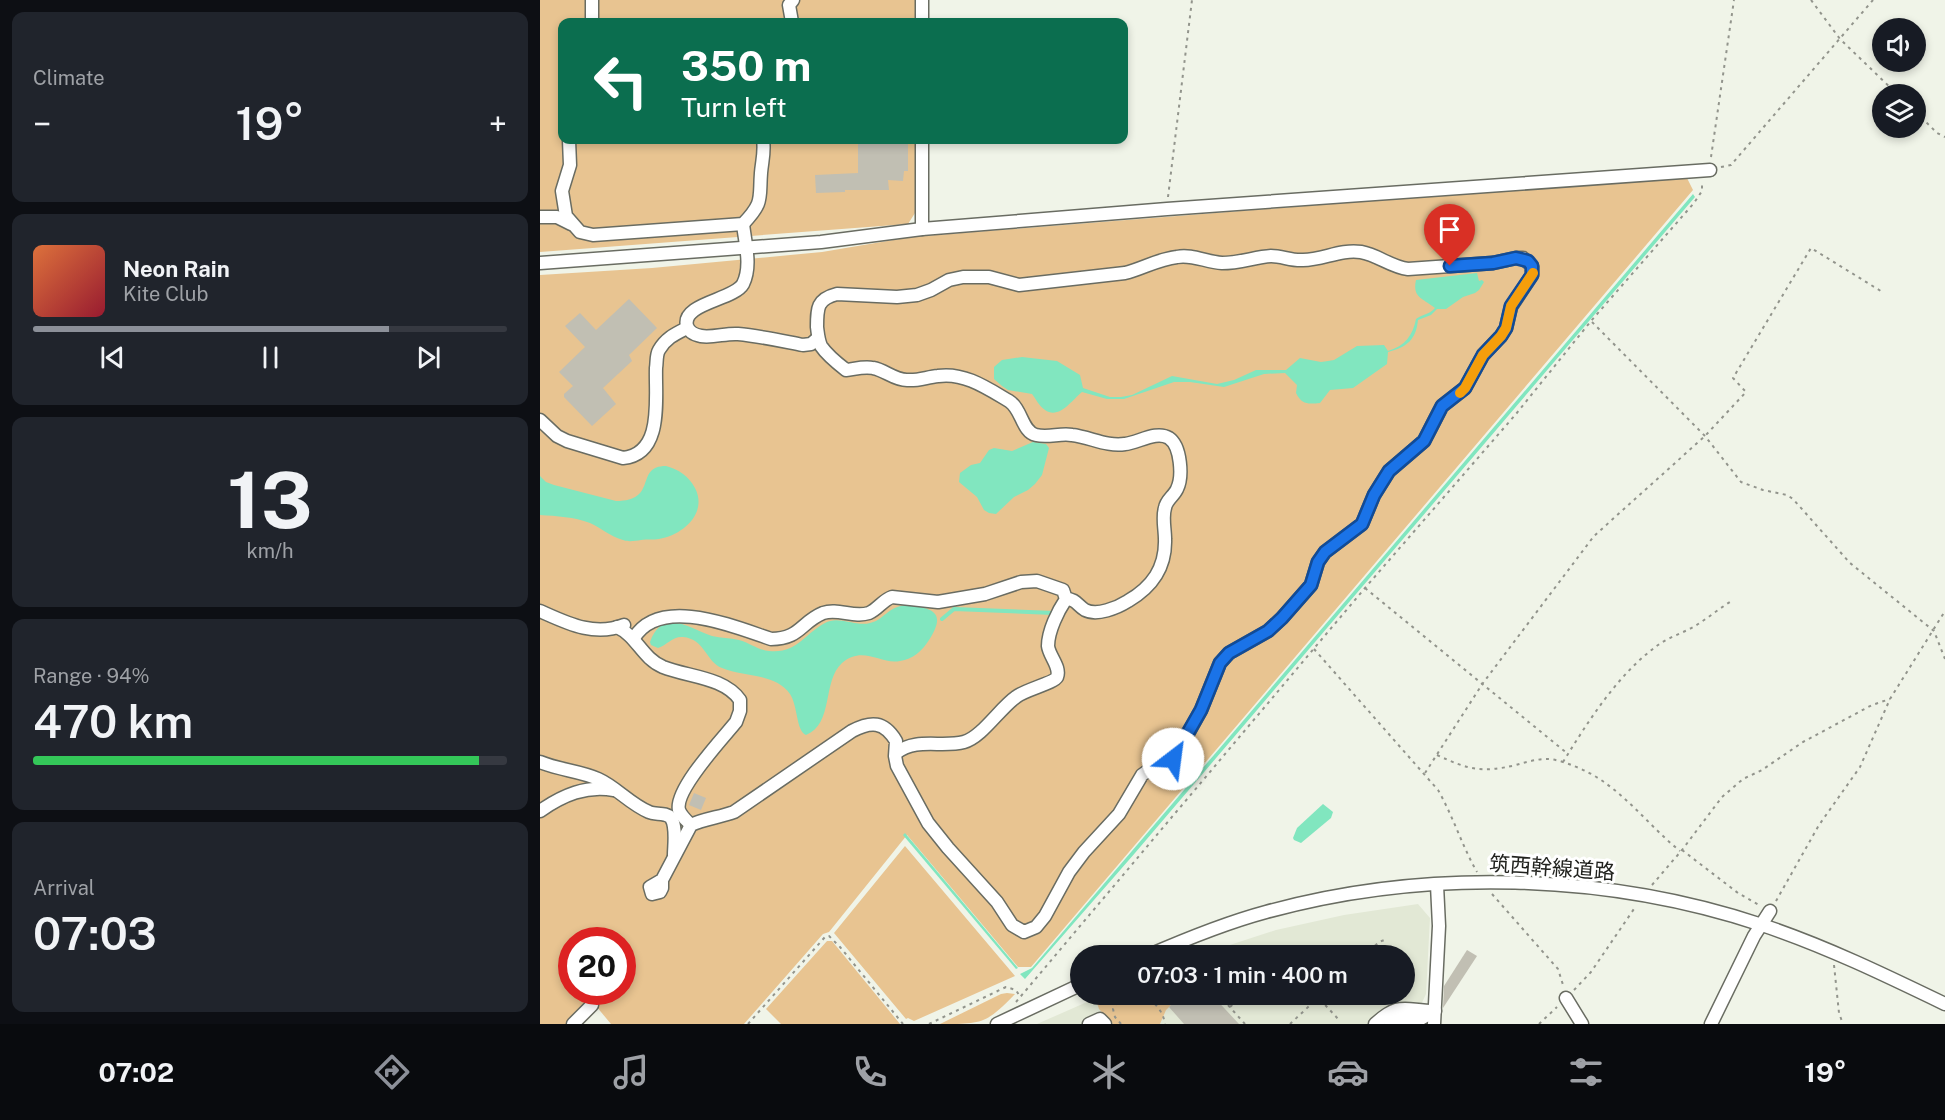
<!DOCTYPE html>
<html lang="en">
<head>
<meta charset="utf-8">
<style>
  body { margin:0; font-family:"Public Sans","Noto Sans JP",sans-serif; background:#20242c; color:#f1f3f6; height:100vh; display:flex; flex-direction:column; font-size:22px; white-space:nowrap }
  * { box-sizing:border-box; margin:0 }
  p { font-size:20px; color:#9ea1a6 }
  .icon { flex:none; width:33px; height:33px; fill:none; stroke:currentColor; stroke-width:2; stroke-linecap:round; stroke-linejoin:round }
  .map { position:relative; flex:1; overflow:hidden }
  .panel { display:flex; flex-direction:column; gap:12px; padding:12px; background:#0d0f14; width:540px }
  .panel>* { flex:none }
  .banner { position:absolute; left:18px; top:18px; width:570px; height:126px; border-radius:12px; box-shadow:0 3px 9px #0003; background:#0b6e4f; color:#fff; overflow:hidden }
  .tools { position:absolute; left:1332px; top:18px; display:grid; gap:12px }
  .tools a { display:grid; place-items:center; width:54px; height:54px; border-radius:50%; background:#171b24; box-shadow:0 3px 9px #0003; font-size:30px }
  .speed { position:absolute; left:18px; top:927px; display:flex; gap:12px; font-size:30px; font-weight:700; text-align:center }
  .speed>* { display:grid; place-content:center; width:78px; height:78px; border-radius:50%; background:#171b24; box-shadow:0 3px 9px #0003; line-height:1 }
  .speed .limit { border:9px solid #d22; background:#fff; color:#111 }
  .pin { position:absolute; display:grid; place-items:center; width:51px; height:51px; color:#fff; margin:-62px -26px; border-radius:50% 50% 50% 0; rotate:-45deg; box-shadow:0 0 6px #0007 }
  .pin .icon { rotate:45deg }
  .me { position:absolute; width:66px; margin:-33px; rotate:30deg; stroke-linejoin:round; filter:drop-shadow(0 0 4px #0008) }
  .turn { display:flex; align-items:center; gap:21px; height:126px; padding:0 24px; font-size:27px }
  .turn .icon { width:78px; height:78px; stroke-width:2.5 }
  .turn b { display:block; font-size:42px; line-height:51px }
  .big { font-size:45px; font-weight:600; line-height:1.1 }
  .panel .tile { flex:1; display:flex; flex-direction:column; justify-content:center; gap:9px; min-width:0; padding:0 21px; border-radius:12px; background:#20242c }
  .panel .dial { align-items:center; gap:0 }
  .dial b { font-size:78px; line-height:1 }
  .song { display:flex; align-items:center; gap:18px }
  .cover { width:72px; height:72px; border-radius:9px; background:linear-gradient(135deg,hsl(20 70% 55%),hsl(350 70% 35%)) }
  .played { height:6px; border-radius:3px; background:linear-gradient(90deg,#8c9099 75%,#363941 75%) }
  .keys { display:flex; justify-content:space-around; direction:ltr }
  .heat { display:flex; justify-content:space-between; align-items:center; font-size:33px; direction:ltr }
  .charge { height:9px; border-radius:4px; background:linear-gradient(90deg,#34c759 94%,#363941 0) }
  .trip { position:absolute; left:530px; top:945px; width:345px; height:60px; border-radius:30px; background:#171b24; box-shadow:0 3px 9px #0003; font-weight:600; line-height:60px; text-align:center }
  .tabs { display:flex; height:96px; justify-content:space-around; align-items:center; background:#090b0e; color:#9ea1a6 }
  .tabs .icon { width:42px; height:42px }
  .tabs .on { color:#8c9099 }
  .tabs b { font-size:27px; color:#f1f3f6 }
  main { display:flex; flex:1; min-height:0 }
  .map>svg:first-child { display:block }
  .built { fill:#e2e8d5 }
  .green { fill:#e8c491; fill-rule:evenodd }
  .water { fill:#81e6bf }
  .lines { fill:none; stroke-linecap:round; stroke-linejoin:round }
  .stream { stroke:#81e6bf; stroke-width:4 }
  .building { fill:#c1bfb3 }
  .minor-casing { stroke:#696c62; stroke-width:15 }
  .path { stroke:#92948c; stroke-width:2; stroke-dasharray:3 4.5; stroke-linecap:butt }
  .minor { stroke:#fff; stroke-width:12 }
  .route-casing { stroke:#114b97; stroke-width:15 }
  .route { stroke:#1a73e8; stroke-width:10 }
  .slow { stroke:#f59e0b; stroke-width:10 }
  .labels { text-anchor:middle; stroke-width:6; stroke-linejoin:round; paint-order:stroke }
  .street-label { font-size:21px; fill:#21221e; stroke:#fff }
</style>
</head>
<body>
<main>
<section class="panel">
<div class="tile"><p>Climate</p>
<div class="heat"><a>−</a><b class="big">19°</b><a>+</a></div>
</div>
<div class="tile">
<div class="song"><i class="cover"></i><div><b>Neon Rain</b><p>Kite Club</p></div></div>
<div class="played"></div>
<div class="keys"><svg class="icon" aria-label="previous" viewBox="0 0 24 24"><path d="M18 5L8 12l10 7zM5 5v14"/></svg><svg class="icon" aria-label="pause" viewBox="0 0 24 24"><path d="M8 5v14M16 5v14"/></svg><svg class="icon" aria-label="next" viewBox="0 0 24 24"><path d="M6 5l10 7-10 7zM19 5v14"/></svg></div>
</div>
<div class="tile dial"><b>13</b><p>km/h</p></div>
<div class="tile"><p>Range · 94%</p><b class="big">470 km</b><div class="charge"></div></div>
<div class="tile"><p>Arrival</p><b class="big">07:03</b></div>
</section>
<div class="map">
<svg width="1405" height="1024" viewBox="0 0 1405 1024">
  <rect width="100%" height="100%" fill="#f0f4e8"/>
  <path class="built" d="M878 904 890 918 886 994 879 1009 882 1024H497L563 995 864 994V956L659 955 736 930 804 915Z"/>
  <g class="green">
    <path d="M0 0H376V22H22V140H375V213L368 224 0 252Z"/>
    <path d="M1146 176 1153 190 491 967H478L367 835 289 932 283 934 204 1024H71L51 1000 26 1024H0V275L112 268 282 252 371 237ZM32 940H82V992H32Z"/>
    <path d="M365 846 475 976 374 1021 368 1018 366 1019 294 933Z"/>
    <path d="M287 941H292L360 1024H241L226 1009Z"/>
    <path d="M467 993 475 994C446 1024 442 1024 400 1024L461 994Z"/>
    <path d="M575 995H641L626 1010 620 1024H573L559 1009 557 1003Z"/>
  </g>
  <g class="water">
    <path d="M1153 194 1155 197 595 853 485 979 480 974 492 968Z"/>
    <path d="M937 273 939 281 942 280 944 282 939 290 935 293 923 297 906 309H897L891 315 878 320C876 340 867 347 848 352L847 364 813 388 790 390 780 403C768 404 762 405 756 393L757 385 745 373 724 374 684 387 650 382H634L584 399H567L542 392C532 400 519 420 505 410 499 406 496 399 492 394L468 390 462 386 454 379V367L462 360 482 357 517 361 540 375 543 388 570 397H581L592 395 632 376 677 384 694 380 716 370H746L760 358 781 362 788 361 794 360 817 346 844 345 848 351C865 346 873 335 876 319 882 314 889 315 895 308 883 298 872 298 876 280Z"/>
    <path d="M493 442 506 444 509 448 502 475 495 484 488 490 474 497 456 514 449 513 444 510 437 497 419 482 420 473 431 465 440 463 449 450 454 448 472 451Z"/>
    <path d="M126 466C139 470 148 475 155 488 168 513 143 535 119 539 113 540 107 539 101 540 95 541 88 542 83 540 71 537 61 528 50 523 34 517 17 516 0 515V476L6 482 14 485 76 501C119 501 94 466 126 466Z"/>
    <path d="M366 605C393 608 407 612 389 640 382 651 373 659 360 661 341 665 323 645 302 663 282 681 294 724 266 735 256 731 258 706 250 694 235 673 204 677 182 668 166 662 165 639 143 637 133 636 127 645 118 648L111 645 110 642C123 606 151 630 172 636 181 638 190 638 199 640 210 643 218 650 229 651 257 654 264 634 285 623 298 615 316 627 330 623 344 620 347 607 366 605Z"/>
    <path d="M783 804 793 812 791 818 761 843 754 840 753 838 757 828Z"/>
    <path d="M365 833 478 968 476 969 363 835Z"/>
  </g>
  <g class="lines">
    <path class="stream" d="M402 619 414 609 514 613"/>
  </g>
  <g class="building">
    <path d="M318 140H368V171H364L363 181 348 180 349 190H305V192L276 193 275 175 318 173Z"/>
    <path d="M89 299 117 328 89 355 92 361 63 388 76 404 52 426 24 397V394L33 386 19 372 45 347 25 326 40 313 56 330Z"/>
    <path d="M154 793 166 798 161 810 149 805Z"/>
    <path d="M927 950 937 956 903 1008 904 986Z"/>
    <path d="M642 994H671L699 1024H644L629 1007Z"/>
  </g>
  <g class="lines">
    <g class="minor-casing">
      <g id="minor">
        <path d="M382 0V22"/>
        <path d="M52 22V0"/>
        <path d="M252 22 249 5 253 0"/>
        <path d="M29 140 30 165 22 191 26 216 40 232 53 235 203 224C224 202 219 199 221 173 222 161 225 151 223 140"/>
        <path d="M382 140V229"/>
        <path d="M0 217H17L31 224"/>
        <path d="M203 224C205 243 212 266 203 284 194 300 141 303 147 326 149 332 155 335 161 336 173 338 186 333 198 334 220 336 242 341 263 345L271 344 278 338"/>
        <path d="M0 263 281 242 382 229 627 209 1170 170"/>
        <path d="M0 420 17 436 27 441 83 458C124 454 115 398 116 368 117 362 116 355 119 350 126 338 135 334 147 328"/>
        <path d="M0 611C27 623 54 637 84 625"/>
        <path d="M77 627C97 636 102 658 123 667 148 677 184 677 200 700V711L196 722C183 738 134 790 139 810 141 816 147 821 151 825"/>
        <path d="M94 638C120 595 195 627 231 639 260 639 261 622 283 613 298 608 314 618 329 613 338 609 343 600 352 597L398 602 445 594 481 582 497 581 523 590 526 599C518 611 508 631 508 646 509 656 521 667 517 677 514 683 484 690 476 697 460 708 442 737 424 742 401 748 377 737 356 753"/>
        <path d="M0 762C19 770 41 771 58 779 76 787 90 804 109 812 115 815 126 812 131 818 137 827 134 845 134 855"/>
        <path d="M0 811C23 795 46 785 74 790"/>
        <path d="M122 880 110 887 112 894 120 892 122 888V880L151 825C163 819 181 817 194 812L312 731C331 721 344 721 356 741L355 756 357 766 388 823 408 848 457 902 472 925 484 932 496 927 505 916 529 872 544 852 579 814 602 775 609 770 627 765 634 759 661 710 680 663 689 653 728 631 742 618 771 585 778 562 785 552 822 524 834 495 849 471 884 441 902 406 925 388 943 355 961 336 966 328 971 307 992 275V266L983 258H976L953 263 868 269C851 267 838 255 821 252 800 249 783 260 763 260 752 261 742 256 731 256 715 257 700 263 682 263 666 262 652 254 637 257 618 259 602 269 585 273L479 285 449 277H423L409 280 391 290 377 295 357 297 297 294C277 299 277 308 277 327 278 334 278 339 281 346 287 355 297 363 306 370 315 369 324 366 333 368 345 370 354 380 367 380 378 381 387 377 398 376 424 372 447 388 469 401 482 409 482 432 496 435 508 438 520 433 532 435 550 437 567 447 585 444 598 443 616 430 629 438 641 446 643 477 637 489 634 496 626 500 625 508 622 517 625 529 625 539 626 568 612 587 588 601 577 608 557 616 545 610 537 605 536 599 526 599"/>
        <path d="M607 956C646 939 685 923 726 912 885 868 1066 873 1222 925 1285 946 1345 975 1405 1004"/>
        <path d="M1026 998 1042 1024"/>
        <path d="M33 1024 52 1005"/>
        <path d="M457 1024 540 985"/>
        <path d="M549 1024 560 1019 565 1024"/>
        <path d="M835 1024C860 1001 865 1011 895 1011"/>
        <path d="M850 1024 853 1021 879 1020 894 1011"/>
        <path d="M894 1024 899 926 897 885"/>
        <path d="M1171 1024 1214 936 1230 911"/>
      </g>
    </g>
    <g class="path">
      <path d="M1271 0 1300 39 1357 94"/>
      <path d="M1376 112 1397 133 1405 137"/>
      <path d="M1171 157 1194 0"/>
      <path d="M1181 167 1191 165 1333 0"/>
      <path d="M628 197 652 0"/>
      <path d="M1052 322 1165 436 1201 482 1223 490 1247 495 1253 499 1310 563 1394 631 1405 659"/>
      <path d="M825 588 1028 754"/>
      <path d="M774 649 898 790C913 816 922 846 937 872"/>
      <path d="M897 755C929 770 942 773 976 765 986 762 997 759 1007 759 1016 759 1026 763 1034 766 1079 783 1104 822 1140 851"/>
      <path d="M1023 762C1049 720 1078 674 1118 645 1129 637 1143 633 1155 626 1168 618 1180 608 1193 600"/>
      <path d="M885 773 943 683 1054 536 1165 436 1206 392 1193 378 1271 248 1344 293"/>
      <path d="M1142 850 1198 893 1219 905"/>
      <path d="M1112 885 1142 850 1182 797 1203 779 1222 770 1263 742 1332 705 1350 699"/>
      <path d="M952 894 1018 969 1024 988"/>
      <path d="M1236 901 1279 825 1320 767 1350 699 1405 611"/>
      <path d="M815 947 823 956"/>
      <path d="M779 954 780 956"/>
      <path d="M824 956 839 942 847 939"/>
      <path d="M1294 965 1299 1013 1303 1024"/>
      <path d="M1034 990 1051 972 1096 906"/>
      <path d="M678 994 705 1024"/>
      <path d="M732 994 738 1001"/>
      <path d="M775 994 800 1021"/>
      <path d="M817 994 821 1000"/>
      <path d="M476 1002 825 588 976 414 1051 321 1154 203 1162 191V182"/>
      <path d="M616 1004 617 994"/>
      <path d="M690 1007 704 994"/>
      <path d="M208 1024 285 937 289 936 300 947 363 1024"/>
      <path d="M389 1024 466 987 476 990 479 995"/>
      <path d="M581 1024 575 1017 573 1009C587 982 621 997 625 1024"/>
      <path d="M750 1024 782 994"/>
      <path d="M999 1024 1017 1007"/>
    </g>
    <use href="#minor" class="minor"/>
  </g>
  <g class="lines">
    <g class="route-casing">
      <path id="route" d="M633 759 661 710 680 663 689 653 728 631 742 618 771 585 778 562 785 552 822 524 834 495 849 471 884 441 902 406 925 388 943 355 961 336 966 328 971 306 992 275V266L988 261 976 258 953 263 910 266"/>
    </g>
    <use href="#route" class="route"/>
    <path class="slow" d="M920 393 925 388 943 355 961 336 966 328 971 306 993 273"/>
  </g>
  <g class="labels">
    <g class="street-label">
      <text transform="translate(1012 868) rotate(4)" y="7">筑西幹線道路</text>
    </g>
  </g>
</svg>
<div class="tools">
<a><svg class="icon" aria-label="sound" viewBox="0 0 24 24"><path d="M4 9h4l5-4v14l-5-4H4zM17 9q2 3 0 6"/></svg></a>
<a><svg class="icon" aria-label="layers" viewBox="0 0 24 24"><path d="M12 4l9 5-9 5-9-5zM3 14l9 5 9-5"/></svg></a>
</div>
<div class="speed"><div class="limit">20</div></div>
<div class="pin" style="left:910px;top:266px;background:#d93025"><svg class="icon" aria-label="arrive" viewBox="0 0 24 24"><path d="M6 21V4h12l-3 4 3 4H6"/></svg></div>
<svg class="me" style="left:633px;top:759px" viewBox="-20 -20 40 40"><circle r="19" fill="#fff"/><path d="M0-13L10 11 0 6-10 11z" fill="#1a73e8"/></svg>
<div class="trip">07:03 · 1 min · 400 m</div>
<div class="banner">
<div class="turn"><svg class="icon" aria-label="left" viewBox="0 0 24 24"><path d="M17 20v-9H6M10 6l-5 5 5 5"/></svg><div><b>350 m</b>Turn left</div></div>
</div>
</div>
</main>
<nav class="tabs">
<b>07:02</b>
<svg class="icon on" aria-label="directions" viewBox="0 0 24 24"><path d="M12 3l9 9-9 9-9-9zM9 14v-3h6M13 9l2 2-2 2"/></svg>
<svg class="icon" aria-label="music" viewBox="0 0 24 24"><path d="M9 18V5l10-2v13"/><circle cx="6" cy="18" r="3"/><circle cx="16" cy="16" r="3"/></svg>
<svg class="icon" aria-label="phone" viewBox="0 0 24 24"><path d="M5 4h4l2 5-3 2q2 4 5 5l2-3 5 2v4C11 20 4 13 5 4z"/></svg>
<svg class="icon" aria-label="climate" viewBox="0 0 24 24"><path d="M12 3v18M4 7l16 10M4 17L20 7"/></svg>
<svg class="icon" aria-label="car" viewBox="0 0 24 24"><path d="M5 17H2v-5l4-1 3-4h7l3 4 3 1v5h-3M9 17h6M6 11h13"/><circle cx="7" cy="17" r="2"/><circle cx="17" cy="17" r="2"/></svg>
<svg class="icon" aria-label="filters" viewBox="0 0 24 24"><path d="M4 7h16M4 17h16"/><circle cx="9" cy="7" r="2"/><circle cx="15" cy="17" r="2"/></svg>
<b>19°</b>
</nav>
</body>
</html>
